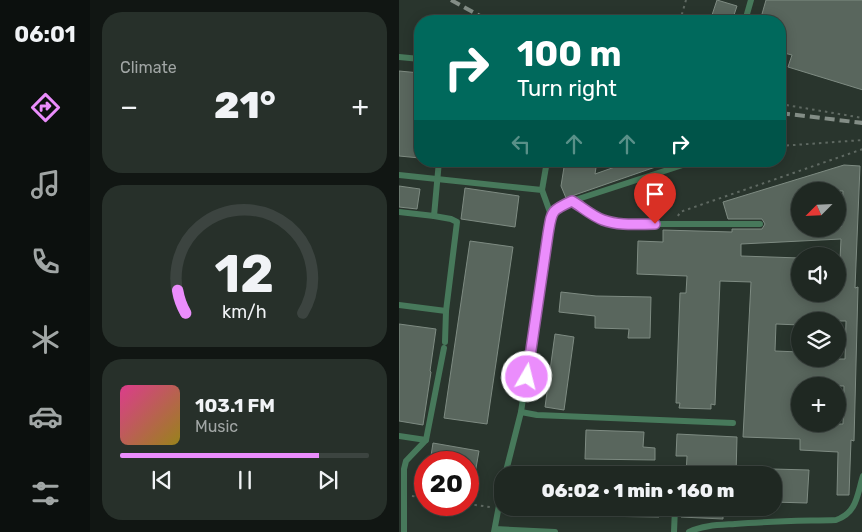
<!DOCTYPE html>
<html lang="en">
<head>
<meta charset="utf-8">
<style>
  body { margin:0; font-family:Rubik,sans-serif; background:#27302a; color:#f1f3f6; height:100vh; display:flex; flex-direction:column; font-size:19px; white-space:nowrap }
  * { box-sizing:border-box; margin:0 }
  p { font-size:16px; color:#a1a6a5 }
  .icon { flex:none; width:28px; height:28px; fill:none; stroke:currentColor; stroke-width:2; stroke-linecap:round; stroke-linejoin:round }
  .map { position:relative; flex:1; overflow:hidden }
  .side { display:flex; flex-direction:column; gap:12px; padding:12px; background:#111613; width:309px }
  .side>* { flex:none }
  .banner { position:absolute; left:15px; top:15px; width:372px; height:152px; border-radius:20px; box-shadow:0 2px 12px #0003,0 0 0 1px #3c4440; background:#00695c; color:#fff; overflow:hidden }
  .needle { width:32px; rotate:246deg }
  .fabs { position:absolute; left:392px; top:182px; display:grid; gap:10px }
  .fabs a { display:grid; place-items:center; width:55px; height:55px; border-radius:50%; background:#1f2822; box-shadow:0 2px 12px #0003,0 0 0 1px #3c4440; font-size:25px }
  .speed { position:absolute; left:15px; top:451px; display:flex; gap:10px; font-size:25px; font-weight:700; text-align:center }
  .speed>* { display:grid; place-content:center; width:65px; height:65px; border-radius:50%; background:#1f2822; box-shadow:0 2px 12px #0003,0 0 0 1px #3c4440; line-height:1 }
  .speed .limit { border:8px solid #d22; background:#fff; color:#111 }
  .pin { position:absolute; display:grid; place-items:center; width:42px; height:42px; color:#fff; margin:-51px -21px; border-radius:50% 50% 50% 0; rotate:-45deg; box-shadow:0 0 5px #0007 }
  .pin .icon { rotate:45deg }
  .me { position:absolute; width:55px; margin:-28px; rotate:8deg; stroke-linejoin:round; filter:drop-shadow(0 0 4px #0008) }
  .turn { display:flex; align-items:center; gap:18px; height:105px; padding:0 20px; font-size:22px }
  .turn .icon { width:65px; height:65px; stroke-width:2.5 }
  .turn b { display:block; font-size:35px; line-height:42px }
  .lanes { display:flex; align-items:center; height:48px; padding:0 20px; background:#0003; justify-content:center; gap:25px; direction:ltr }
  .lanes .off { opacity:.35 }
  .big { font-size:38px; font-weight:800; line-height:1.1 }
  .side .widget { flex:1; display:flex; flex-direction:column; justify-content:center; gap:8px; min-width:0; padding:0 18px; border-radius:20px; background:#27302a }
  .side .dial { align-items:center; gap:0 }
  .dial svg { height:130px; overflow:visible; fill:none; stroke:#3c4440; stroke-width:7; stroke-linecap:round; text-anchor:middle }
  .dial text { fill:#f1f3f6; stroke:none }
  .song { display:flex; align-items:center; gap:15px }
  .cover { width:60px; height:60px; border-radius:8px; background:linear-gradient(135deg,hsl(330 70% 55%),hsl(50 70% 35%)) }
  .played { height:5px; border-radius:2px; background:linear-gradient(90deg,#eb8dfc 80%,#3c4440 80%) }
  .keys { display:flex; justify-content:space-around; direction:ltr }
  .heat { display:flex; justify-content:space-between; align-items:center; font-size:28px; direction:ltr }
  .trip { position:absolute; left:95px; top:466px; width:288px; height:50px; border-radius:20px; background:#1f2822; box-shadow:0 2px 12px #0003,0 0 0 1px #3c4440; font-weight:800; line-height:50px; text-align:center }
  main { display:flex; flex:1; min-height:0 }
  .menu { display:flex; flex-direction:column; width:90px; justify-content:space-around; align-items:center; background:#0c100e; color:#a1a6a5 }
  .menu .icon { width:35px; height:35px }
  .menu .selected { color:#eb8dfc }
  .menu b { font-size:22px; color:#f1f3f6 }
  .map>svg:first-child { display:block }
  .building { fill:#59665d; stroke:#7e8b82; fill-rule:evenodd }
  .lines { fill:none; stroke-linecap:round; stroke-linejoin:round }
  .path { stroke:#5f6962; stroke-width:2; stroke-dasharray:2.5 4; stroke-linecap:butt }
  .lane { stroke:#47795b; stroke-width:6 }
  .rail { stroke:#838d86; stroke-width:4; stroke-dasharray:10 5; stroke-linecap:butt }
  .route-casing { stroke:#995ca4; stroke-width:12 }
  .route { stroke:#eb8dfc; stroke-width:9 }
</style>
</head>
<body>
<main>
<nav class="menu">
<b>06:01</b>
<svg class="icon selected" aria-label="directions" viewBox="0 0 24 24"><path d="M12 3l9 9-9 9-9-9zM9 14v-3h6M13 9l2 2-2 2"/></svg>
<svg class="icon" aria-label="music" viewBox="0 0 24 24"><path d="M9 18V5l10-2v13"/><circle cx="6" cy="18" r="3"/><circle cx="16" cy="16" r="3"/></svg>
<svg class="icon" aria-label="phone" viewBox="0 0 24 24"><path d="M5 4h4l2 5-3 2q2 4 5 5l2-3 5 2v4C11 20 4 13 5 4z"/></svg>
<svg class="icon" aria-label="climate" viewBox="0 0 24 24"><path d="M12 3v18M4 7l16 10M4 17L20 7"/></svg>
<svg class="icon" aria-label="car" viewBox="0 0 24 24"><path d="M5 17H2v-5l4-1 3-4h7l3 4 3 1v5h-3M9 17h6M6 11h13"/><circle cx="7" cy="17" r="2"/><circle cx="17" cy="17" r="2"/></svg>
<svg class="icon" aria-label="filters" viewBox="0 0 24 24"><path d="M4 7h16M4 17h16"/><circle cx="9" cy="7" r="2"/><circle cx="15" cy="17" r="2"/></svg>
</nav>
<section class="side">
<div class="widget"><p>Climate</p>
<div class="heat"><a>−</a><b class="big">21°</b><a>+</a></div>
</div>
<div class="widget dial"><svg viewBox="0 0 100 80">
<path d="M14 69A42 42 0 1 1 86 69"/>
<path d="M14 69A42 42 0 0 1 9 55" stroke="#eb8dfc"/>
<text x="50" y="56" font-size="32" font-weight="700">12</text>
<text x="50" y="72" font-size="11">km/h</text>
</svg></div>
<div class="widget">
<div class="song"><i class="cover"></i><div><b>103.1 FM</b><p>Music</p></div></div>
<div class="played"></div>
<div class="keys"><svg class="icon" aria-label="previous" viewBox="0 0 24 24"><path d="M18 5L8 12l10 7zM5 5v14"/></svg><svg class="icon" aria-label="pause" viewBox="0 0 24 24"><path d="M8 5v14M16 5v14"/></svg><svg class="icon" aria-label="next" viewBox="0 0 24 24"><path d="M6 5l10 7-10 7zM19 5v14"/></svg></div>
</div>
</section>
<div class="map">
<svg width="464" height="532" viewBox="0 0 464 532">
  <rect width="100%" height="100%" fill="#29352d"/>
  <g class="building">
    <path d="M318 0 338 6 333 21H311Z"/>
    <path d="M367 0H464V90L389 67 393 55 381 52V21H361Z"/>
    <path d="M0 71 21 73V158L0 156Z"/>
    <path d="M166 161H198L196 174 233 161H268V163L167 198 162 186Z"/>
    <path d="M445 165 461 166 456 288 459 287 455 441 452 440 450 495H438L439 452 401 450V439L344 437 352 282 321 281 316 405 312 404V409L280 408 281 403H277L281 293H287L288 276 238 274 239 241 264 242V230L333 232V229H363L366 224 363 219H329L324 202ZM401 191H444L442 227H439V229H401ZM442 239 441 260H439V294H401V258L342 256V244ZM401 321H447L446 359H401V352L376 351 377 324 401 325ZM401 386H445L444 424H401Z"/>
    <path d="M0 186 21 189 18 209 0 207Z"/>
    <path d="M66 188 120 196 116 227 62 219Z"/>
    <path d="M71 241 114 247 88 424 45 418Z"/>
    <path d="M162 292 197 296 252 297 251 338H229L230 329 196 328V316L160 312Z"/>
    <path d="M0 324 37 329 31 371 32 372 24 425 0 421Z"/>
    <path d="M156 334 175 337 165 410 146 407Z"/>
    <path d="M187 430 245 432 244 447 256 448V460L186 459Z"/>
    <path d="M278 434 338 437 337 475H287L288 456H277Z"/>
    <path d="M34 443 80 451 74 485H69V462H31Z"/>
    <path d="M374 469 410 470 408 503 374 502Z"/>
    <path d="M190 508H260V517L190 516Z"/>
    <path d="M283 508H324V519L282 517Z"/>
  </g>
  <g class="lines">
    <g class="path">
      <path d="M281 21 287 0"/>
      <path d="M381 104 464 118"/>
      <path d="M381 146 464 140"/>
      <path d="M279 216 281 212 464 149"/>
      <path d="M13 496 26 498"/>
      <path d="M69 504 91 507"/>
    </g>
    <g class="lane">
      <path d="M346 21 352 0"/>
      <path d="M0 57 21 59"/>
      <path d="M0 175 143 190 152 215"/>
      <path d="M143 190 148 161"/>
      <path d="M173 201 203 219 221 224H361"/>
      <path d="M0 212 35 216 40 161"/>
      <path d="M35 216 52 219 58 222 47 311 46 342"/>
      <path d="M0 305 47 311"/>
      <path d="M122 412 138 415 334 423"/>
      <path d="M0 436 27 440"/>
      <path d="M106 475 122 412 149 233C153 211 151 211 173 201L296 161"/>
      <path d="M96 529 156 532"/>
      <path d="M5 532V469L7 461 27 440 45 348"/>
      <path d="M95 532 104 484"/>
      <path d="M275 532 276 508"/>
      <path d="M290 532C304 525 321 525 336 524 370 521 403 521 437 520 458 513 458 495 464 476"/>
    </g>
    <g class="rail">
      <path d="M52 0 90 21"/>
      <path d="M381 113 464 123"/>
    </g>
  </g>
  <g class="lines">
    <g class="route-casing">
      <path id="route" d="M128 377 149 234C153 211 151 211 173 201 183 207 193 216 204 220 220 226 239 224 256 224"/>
    </g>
    <use href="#route" class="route"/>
  </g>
</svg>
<div class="fabs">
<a><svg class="needle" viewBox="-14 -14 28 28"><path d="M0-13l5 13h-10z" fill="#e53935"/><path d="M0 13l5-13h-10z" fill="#a1a6a5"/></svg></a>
<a><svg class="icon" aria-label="sound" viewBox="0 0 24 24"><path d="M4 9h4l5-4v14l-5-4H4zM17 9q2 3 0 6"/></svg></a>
<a><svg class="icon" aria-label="layers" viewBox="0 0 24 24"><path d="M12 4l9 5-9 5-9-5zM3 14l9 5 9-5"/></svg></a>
<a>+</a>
</div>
<div class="speed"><div class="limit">20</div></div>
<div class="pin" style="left:256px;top:224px;background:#d93025"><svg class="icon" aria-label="arrive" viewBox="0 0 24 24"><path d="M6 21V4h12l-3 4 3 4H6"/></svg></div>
<svg class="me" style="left:128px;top:377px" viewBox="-20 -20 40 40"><circle r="17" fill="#eb8dfc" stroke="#fff" stroke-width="3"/><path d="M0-11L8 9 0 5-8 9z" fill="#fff"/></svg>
<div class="trip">06:02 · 1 min · 160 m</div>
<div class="banner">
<div class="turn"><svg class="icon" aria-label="right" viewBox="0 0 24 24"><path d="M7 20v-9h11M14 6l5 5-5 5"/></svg><div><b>100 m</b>Turn right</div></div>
<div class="lanes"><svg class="icon off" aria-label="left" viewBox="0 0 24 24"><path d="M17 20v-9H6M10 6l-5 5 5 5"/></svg><svg class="icon off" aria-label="ahead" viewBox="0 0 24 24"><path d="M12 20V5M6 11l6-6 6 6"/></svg><svg class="icon off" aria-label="ahead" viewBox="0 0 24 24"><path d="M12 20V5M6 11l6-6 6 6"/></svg><svg class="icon" aria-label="right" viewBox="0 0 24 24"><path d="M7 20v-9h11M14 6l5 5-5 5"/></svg></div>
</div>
</div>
</main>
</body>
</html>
